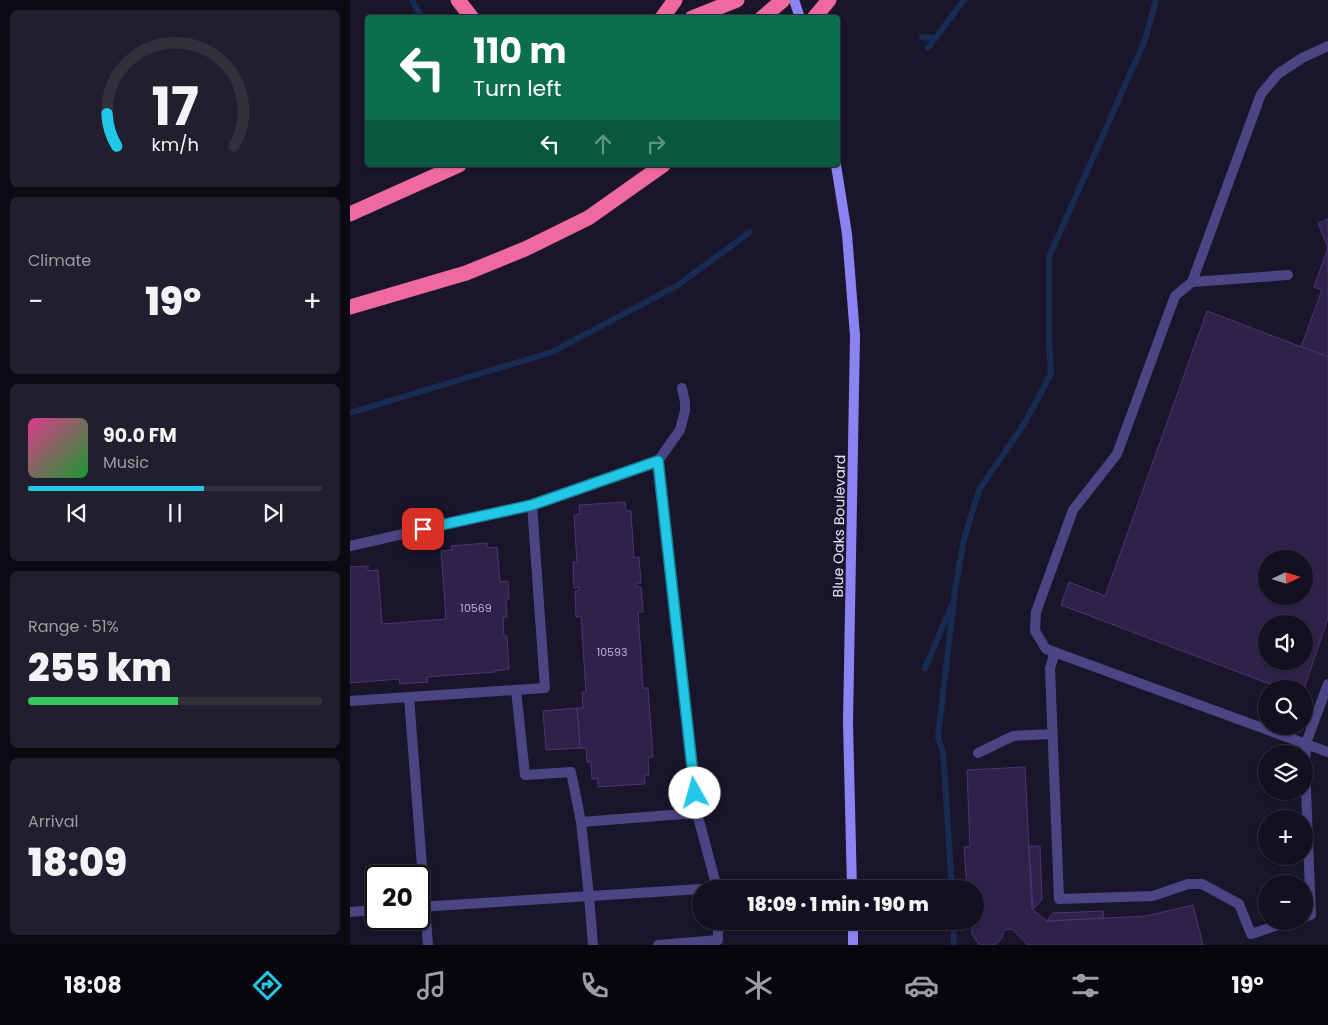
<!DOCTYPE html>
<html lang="en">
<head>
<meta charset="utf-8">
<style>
  body { margin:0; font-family:Poppins,sans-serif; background:#211e2d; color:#f1f3f6; height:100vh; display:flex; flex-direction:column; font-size:19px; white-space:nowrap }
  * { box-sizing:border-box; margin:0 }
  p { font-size:16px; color:#9d9da5 }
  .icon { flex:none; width:28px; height:28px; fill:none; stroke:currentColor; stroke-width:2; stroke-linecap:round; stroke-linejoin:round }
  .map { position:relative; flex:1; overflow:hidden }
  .details { display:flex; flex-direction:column; gap:10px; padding:10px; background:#0b0912; width:350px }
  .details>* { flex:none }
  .top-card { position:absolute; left:15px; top:15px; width:475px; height:152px; border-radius:5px; box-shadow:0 1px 4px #0004,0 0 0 1px #33303e; background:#0b6e4f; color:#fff; overflow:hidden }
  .needle { width:32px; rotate:86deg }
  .controls { position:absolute; left:908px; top:550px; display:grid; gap:10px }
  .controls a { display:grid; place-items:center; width:55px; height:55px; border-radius:50%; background:#141020; box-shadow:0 1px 4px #0004,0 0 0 1px #33303e; font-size:25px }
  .speed { position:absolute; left:15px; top:865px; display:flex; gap:10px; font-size:25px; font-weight:700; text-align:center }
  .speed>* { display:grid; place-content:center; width:65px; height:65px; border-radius:50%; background:#141020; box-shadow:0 1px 4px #0004,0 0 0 1px #33303e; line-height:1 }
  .speed .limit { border:2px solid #111; border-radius:8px; background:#fff; color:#111 }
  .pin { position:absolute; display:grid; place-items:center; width:42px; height:42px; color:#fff; margin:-21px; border-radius:10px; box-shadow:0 2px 8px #0006 }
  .me { position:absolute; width:55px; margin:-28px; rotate:353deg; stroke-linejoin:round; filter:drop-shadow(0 0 4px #0008) }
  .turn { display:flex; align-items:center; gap:18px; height:105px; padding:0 25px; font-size:22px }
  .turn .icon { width:65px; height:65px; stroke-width:2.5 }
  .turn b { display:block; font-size:35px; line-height:42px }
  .lanes { display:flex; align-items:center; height:48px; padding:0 25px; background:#0003; justify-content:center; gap:25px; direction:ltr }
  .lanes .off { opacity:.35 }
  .big { font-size:38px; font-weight:800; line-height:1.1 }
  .details .tile { flex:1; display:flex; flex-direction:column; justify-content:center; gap:8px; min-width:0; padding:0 18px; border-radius:8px; background:#211e2d }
  .details .dial { align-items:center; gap:0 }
  .dial svg { height:130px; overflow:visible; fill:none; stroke:#33303e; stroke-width:7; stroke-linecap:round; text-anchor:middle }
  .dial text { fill:#f1f3f6; stroke:none }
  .song { display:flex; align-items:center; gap:15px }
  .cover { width:60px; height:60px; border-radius:8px; background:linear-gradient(135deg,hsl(330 70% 55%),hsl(130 70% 35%)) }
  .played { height:5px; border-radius:2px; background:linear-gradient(90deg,#22c7e7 60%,#33303e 60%) }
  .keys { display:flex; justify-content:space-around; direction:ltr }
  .heat { display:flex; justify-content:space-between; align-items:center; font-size:28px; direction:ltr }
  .charge { height:8px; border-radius:4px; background:linear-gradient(90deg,#34c759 51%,#33303e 0) }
  .trip { position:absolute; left:342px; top:880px; width:292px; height:50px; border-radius:25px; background:#141020; box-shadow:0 1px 4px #0004,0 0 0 1px #33303e; font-weight:800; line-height:50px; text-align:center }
  .dock { display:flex; height:80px; justify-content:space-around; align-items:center; background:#08060d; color:#9d9da5 }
  .dock .icon { width:35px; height:35px }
  .dock .selected { color:#22c7e7 }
  .dock b { font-size:22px; color:#f1f3f6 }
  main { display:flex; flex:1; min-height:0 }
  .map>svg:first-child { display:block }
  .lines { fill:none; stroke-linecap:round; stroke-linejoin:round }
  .stream { stroke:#182b50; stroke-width:6 }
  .building { fill:#2d234a; stroke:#473773; fill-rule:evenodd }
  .lane { stroke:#4b4584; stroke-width:10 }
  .secondary { stroke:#8c83f2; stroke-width:10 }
  .highway { stroke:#ef69a1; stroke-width:15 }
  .route-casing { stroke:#168196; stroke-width:12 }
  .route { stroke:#22c7e7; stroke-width:9 }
  .labels { text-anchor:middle; stroke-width:4.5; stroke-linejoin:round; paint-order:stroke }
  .number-label { font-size:11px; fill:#b8b2d0 }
  .street-label { font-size:14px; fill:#e6e1fc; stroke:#1a152b }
</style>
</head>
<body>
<main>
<section class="details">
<div class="tile dial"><svg viewBox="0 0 100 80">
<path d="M14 69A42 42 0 1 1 86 69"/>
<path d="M14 69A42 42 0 0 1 8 49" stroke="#22c7e7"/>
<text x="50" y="56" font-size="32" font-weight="700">17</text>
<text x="50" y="72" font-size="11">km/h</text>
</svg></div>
<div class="tile"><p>Climate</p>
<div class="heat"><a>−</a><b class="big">19°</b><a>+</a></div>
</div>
<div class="tile">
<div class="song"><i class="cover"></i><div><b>90.0 FM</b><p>Music</p></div></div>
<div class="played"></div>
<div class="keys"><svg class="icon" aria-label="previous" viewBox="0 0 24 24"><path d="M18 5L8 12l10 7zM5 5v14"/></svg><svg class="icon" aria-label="pause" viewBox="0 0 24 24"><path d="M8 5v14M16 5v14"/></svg><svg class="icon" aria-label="next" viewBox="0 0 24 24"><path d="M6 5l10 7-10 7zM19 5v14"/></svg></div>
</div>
<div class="tile"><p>Range · 51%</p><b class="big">255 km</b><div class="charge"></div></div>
<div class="tile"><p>Arrival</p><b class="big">18:09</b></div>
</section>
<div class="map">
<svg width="978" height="945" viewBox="0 0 978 945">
  <rect width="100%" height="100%" fill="#1a152b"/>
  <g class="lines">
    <g class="stream">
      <path d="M62 0 72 18"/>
      <path d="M572 37 585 38"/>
      <path d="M578 48 614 0"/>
      <path d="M0 413 202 352 328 285 400 232"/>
      <path d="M575 668 601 607"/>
      <path d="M602 889 593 752 588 737 605 590 614 539 629 490 674 424 701 374 699 342V257L795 40 806 0"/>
      <path d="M603 921 604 945"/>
    </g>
  </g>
  <g class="building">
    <path d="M978 219V248L968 223Z"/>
    <path d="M978 248V357L951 347 972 290 964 287Z"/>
    <path d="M857 311 978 357V618L954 689H933L711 605 719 582 755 596ZM916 559H954V596H916ZM916 624H954V661H916Z"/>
    <path d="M275 502 276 511H281L284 558 289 557 291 583H286V587H291L293 612H288L293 688H298L303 757 298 758 299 775H294L295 784 248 787V778L242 779 241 762H237L236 748H230L227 708H233L232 692H236L231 616 226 617 225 591H229V587L224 588 223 562H227L224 515 230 514 229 505Z"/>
    <path d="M137 543V548L147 547 150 582 158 581 159 599 156 600 157 617H153L154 636H157L159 669 145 671V672L77 677 78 682 50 684 49 679 0 683V567L18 566V571L28 570 32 624 96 619 91 551 102 550 101 546Z"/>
    <path d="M227 708 230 748 196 750 193 711Z"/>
    <path d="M675 767 682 909 697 921 796 916 843 905 853 945H678L662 929 654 930 652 938 645 945H631L628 943 622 934V926H620L619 921H626V889H617L614 847H620L617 770Z"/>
    <path d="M679 846H690L692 900 683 909Z"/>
    <path d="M753 911 754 918 697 921 703 913Z"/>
  </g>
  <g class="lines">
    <g class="lane">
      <path d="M978 46 952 58 928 74 911 94 842 282 825 296 767 454 723 510 686 612 685 631 696 649 978 752"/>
      <path d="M842 282 938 275"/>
      <path d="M0 546 182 505 308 461 330 430 335 411V402L332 388"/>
      <path d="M705 652 700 668 709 899 803 896 838 884H852L889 904 901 934 941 921"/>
      <path d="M166 690 175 775 221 772 231 822"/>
      <path d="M59 697 78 945"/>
      <path d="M0 701 195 688 182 505"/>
      <path d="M628 753 663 736 702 734"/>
      <path d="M347 813 367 888"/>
      <path d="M69 907 351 889"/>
      <path d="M0 912 26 910"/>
      <path d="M954 917 961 915 955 765 956 743 978 684"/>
      <path d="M243 945 239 896 231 822 347 813 308 461"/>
      <path d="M308 945 368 940V921"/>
    </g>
    <g class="secondary">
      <path d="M444 0 450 18"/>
      <path d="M486 165 497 234 505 336 498 722 502 889"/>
      <path d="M503 921V945"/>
    </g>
    <g class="highway">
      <path d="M108 0 122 18"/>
      <path d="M312 18 325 0"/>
      <path d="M342 18 387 0"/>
      <path d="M412 18 433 0"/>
      <path d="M464 18 479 0"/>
      <path d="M0 214 109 165"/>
      <path d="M0 307 116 273 175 249 238 218 313 165"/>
    </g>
  </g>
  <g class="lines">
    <g class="route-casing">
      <path id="route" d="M73 529 182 505 308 461 345 793"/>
    </g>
    <use href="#route" class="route"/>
  </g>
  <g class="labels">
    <g class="number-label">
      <text x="126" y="612">10569</text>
      <text x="262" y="656">10593</text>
    </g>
    <g class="street-label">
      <text transform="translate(489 526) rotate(-89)" y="5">Blue Oaks Boulevard</text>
    </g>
  </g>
</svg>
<div class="controls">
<a><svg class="needle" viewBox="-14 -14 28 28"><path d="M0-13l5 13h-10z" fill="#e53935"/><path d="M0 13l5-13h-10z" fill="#9d9da5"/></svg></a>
<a><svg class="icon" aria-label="sound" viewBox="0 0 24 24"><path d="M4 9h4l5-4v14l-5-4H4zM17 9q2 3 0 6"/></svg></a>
<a><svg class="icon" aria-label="search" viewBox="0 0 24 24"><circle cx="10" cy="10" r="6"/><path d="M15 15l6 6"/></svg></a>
<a><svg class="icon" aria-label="layers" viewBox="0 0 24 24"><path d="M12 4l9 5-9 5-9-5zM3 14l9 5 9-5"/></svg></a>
<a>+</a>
<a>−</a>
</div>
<div class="speed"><div class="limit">20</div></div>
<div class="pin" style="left:73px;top:529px;background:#d93025"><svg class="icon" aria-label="arrive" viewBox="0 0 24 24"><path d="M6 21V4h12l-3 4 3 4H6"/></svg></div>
<svg class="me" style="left:345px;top:793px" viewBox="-20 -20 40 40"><circle r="19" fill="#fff"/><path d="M0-13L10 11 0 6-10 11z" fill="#22c7e7"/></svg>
<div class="trip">18:09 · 1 min · 190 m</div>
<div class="top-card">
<div class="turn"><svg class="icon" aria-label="left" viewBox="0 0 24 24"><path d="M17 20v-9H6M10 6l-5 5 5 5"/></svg><div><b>110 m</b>Turn left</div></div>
<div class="lanes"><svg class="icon" aria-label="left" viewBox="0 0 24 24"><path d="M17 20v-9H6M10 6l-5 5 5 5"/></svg><svg class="icon off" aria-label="ahead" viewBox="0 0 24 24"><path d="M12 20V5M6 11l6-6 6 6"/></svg><svg class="icon off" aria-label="right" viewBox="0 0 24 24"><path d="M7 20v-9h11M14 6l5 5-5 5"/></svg></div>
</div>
</div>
</main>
<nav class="dock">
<b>18:08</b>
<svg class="icon selected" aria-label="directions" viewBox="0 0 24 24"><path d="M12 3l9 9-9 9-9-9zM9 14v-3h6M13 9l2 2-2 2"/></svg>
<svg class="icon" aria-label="music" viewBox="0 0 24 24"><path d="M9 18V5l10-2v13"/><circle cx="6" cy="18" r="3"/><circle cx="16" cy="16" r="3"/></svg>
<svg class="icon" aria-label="phone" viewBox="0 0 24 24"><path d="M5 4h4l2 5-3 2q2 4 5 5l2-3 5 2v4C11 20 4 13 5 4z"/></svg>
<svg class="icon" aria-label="climate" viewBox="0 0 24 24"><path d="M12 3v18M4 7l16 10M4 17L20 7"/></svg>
<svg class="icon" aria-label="car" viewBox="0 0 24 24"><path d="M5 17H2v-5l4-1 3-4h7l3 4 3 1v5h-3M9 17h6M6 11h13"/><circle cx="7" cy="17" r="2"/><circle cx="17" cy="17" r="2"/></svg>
<svg class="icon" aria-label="filters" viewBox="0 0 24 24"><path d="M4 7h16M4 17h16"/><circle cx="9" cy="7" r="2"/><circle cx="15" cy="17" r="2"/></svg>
<b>19°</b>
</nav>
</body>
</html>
